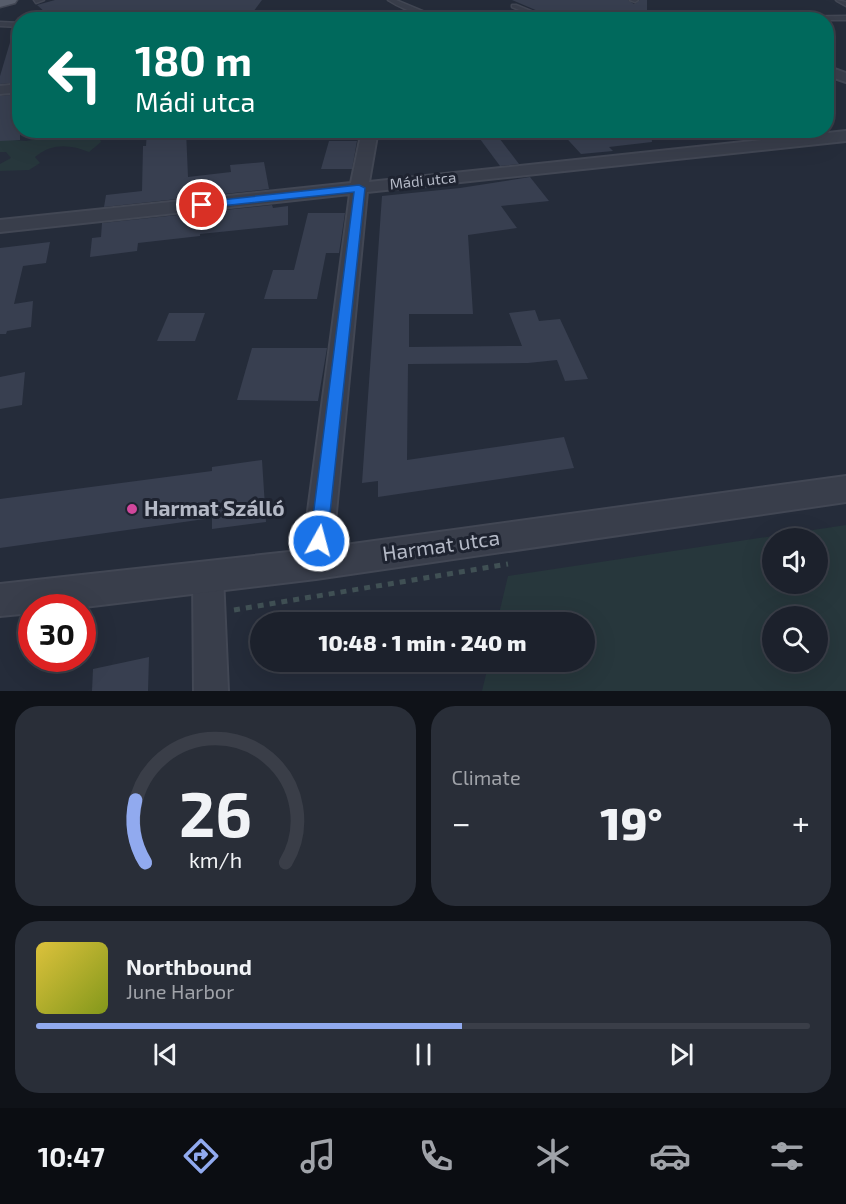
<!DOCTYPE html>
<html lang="en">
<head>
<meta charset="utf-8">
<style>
  body { margin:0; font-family:"Exo 2",sans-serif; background:#292e38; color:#f1f3f6; height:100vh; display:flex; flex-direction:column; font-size:22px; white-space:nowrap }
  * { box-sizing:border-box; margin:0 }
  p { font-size:20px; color:#a0a3a9 }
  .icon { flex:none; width:33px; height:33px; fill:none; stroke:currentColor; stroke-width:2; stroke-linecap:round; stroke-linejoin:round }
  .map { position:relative; height:691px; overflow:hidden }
  .drawer { display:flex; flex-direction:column; gap:15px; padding:15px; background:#0f1218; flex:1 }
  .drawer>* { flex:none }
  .hud { position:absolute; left:12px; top:12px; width:822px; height:126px; border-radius:24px; box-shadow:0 6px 24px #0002,0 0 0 2px #3a3e48; background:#00695c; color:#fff; overflow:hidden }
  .buttons { position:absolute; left:762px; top:528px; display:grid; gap:12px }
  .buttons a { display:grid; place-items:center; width:66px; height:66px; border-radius:50%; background:#1c212c; box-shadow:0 6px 24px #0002,0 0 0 2px #3a3e48; font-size:30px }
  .speed { position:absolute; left:18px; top:594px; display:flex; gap:12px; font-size:30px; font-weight:700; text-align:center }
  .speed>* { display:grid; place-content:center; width:78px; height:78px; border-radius:50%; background:#1c212c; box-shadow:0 6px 24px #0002,0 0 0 2px #3a3e48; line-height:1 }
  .speed .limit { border:9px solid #d22; background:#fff; color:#111 }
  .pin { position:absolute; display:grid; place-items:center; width:51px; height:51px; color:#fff; margin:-26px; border:3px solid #fff; border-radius:50%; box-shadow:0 2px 6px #0007 }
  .me { position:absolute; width:66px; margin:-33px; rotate:7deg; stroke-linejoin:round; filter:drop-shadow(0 0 4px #0008) }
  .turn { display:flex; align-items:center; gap:21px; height:126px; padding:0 24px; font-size:27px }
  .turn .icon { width:78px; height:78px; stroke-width:2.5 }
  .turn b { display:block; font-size:42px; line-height:51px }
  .big { font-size:45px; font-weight:800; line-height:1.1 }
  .drawer .card { flex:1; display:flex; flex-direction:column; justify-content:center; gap:9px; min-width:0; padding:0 21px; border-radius:24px; background:#292e38 }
  .drawer .dial { align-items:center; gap:0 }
  .dial svg { height:156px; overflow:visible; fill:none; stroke:#3a3e48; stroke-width:7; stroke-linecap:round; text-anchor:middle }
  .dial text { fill:#f1f3f6; stroke:none }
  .song { display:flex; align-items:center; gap:18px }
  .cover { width:72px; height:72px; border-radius:9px; background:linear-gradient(135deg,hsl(50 70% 55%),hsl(70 70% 35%)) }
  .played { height:6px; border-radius:3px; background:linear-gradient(90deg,#91aaef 55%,#3a3e48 55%) }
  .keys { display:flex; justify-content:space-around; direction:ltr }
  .heat { display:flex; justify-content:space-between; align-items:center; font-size:33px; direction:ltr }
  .drawer .tiles { flex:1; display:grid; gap:15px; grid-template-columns:1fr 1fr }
  .card:last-child { grid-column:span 2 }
  .trip { position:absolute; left:250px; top:612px; width:345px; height:60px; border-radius:30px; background:#1c212c; box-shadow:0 6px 24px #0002,0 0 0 2px #3a3e48; font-weight:800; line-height:60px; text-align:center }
  .tabs { display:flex; height:96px; justify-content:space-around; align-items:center; background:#0b0d12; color:#a0a3a9 }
  .tabs .icon { width:42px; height:42px }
  .tabs .current { color:#91aaef }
  .tabs b { font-size:27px; color:#f1f3f6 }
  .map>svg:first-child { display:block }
  .green { fill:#27373c; fill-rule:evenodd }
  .building { fill:#383f50 }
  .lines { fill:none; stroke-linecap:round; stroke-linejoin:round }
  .service-casing { stroke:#424754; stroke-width:3 }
  .minor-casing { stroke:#424754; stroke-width:4 }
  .tertiary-casing { stroke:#424754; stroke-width:4 }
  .primary-casing { stroke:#424754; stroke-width:3 }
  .path { stroke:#405054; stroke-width:5; stroke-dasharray:6 6; stroke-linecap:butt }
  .service { fill:#393e4b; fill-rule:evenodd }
  .minor { fill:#393e4b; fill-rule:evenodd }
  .tertiary { fill:#393e4b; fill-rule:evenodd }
  .primary { fill:#575d6b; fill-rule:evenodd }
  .route { fill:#1a73e8; stroke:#114b97; stroke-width:1.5 }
  .hotel-dot { fill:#d1479c; stroke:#1e2330; stroke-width:2 }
  .labels { text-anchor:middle; stroke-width:6; stroke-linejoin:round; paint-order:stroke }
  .far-street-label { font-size:15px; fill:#b4b9c6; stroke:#1e2330 }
  .near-poi-label { font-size:21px; font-weight:bold; fill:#b4b9c6; stroke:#1e2330; text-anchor:start }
  .near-street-label { font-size:21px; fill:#b4b9c6; stroke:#1e2330 }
</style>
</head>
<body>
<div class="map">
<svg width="846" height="691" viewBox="0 0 846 691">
  <rect width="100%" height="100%" fill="#252c3a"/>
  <g class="green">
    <path d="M67 135 99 137 101 142 89 152C70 144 51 143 35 157L40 163 29 170 0 171V164L11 158 6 152H0V139L26 141Z"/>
    <path d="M846 525V691H482L489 662H585V622H497L508 576ZM772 538H818V584H772ZM772 616H818V662H772Z"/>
  </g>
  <g class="building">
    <path d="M55 0H262L247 20H189L191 14 161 20H102L93 13 54 20 37 5Z"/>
    <path d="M512 0H628L634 4 640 0H647V15L552 17Z"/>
    <path d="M14 29H20V82L0 84V76Z"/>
    <path d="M20 94V140L0 141V96Z"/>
    <path d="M147 130H186L188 177 231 172 230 165 264 162 269 189 104 207 106 195 142 191 143 146H146Z"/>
    <path d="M491 130H493L519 164 500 166 480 139Z"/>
    <path d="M559 130H651L652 142 609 147 613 151 581 154Z"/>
    <path d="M329 141H357L352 169H321Z"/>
    <path d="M530 177 549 201 501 206 517 228 468 235 473 314H409V347L522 346 509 313 535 310 539 321 560 319 588 379 565 381 557 360 528 363 408 364 407 460 564 437 574 468 378 497V481L362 483 382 196 460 188Z"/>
    <path d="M272 205 273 208 288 206V225L200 234V236L138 243 137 251 90 257 92 238 101 237 102 223Z"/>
    <path d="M308 213H345L339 253H326L317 299H264L273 270H294Z"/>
    <path d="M50 242 46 263 23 266 14 304 33 301 31 327 7 331 6 334H0V248Z"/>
    <path d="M169 313H205L195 341H157Z"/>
    <path d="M252 348H327L318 401 237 400Z"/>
    <path d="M25 372 22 405 0 409V377Z"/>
    <path d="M262 460 266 522 212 529V518L0 548V499L212 471V467Z"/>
    <path d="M149 657 148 691H92L93 669Z"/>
  </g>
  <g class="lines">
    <g class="service-casing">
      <g id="service">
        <path d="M34 0H44L36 3Z"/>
        <path d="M388 0H396L427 13 461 20C435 20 410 14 388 0Z"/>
        <path d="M630 0H638L635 2Z"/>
        <path d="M836 0 846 2V6L837 1Z"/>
        <path d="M512 5H516L553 20H543L512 7Z"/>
        <path d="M846 16V20H717L720 18Z"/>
        <path d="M0 22 20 23V27L0 26Z"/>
      </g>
    </g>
    <g class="minor-casing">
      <g id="minor">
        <path d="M826 66 846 73V82L826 75Z"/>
        <path d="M20 84V92L0 94V86Z"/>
        <path d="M362 130H378L369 182 846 131V141L367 192 331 564 327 572 316 576 305 572 301 564 350 194 0 232V220L351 183Z"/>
        <path d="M208 564 219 567 223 576 228 691H194L193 576 197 567Z"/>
      </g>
    </g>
    <g class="tertiary-casing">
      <path id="tertiary" d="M846 476V502L316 579 76 608H32V613L0 616V584L316 549Z"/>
    </g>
    <g class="primary-casing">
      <path id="primary" d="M0 0H17L15 3 0 7Z"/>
    </g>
    <path class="path" d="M234 610 508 564"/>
    <use href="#service" class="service"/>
    <use href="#minor" class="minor"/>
    <use href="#tertiary" class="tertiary"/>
    <use href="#primary" class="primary"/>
  </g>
  <path class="route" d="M359 185 365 188 327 541 325 546 319 548 312 546 310 541 354 192 202 208 197 205 202 202Z"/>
  <circle class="hotel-dot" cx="132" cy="509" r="6"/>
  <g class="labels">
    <g class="far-street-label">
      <text transform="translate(423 181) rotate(-6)" y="5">Mádi utca</text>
    </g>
    <g class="near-poi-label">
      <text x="144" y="516">Harmat Szálló</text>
    </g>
    <g class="near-street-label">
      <text transform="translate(441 546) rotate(-8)" y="7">Harmat utca</text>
    </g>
  </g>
</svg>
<div class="buttons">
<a><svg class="icon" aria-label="sound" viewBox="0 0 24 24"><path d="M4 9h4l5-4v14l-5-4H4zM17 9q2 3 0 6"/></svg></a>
<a><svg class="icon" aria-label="search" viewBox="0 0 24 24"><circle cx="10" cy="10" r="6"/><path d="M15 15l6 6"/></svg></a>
</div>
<div class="speed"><div class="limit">30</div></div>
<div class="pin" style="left:202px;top:205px;background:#d93025"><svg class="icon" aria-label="arrive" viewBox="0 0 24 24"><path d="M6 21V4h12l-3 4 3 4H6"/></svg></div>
<svg class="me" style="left:319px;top:541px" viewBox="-20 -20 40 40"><circle r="17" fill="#1a73e8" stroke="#fff" stroke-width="3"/><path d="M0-11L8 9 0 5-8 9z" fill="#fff"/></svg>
<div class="trip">10:48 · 1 min · 240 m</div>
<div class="hud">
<div class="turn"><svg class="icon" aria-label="left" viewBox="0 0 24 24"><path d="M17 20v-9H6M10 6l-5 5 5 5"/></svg><div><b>180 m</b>Mádi utca</div></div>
</div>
</div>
<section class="drawer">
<div class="tiles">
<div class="card dial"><svg viewBox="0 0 100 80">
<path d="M14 69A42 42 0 1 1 86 69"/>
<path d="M14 69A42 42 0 0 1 9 37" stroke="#91aaef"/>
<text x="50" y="56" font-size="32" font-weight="700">26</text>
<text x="50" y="72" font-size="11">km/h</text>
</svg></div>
<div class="card"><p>Climate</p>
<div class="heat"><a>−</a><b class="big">19°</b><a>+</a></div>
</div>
<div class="card">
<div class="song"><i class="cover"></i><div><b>Northbound</b><p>June Harbor</p></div></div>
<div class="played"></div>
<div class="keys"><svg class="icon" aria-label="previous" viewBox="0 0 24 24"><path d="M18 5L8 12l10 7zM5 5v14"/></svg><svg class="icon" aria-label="pause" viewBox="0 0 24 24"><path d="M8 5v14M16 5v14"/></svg><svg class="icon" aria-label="next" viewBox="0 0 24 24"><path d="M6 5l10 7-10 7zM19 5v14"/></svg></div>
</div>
</div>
</section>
<nav class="tabs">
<b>10:47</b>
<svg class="icon current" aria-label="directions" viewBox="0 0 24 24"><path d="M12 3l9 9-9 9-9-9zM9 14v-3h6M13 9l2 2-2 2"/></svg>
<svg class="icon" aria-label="music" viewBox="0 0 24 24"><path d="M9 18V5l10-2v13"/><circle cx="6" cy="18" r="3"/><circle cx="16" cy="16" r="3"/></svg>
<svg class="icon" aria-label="phone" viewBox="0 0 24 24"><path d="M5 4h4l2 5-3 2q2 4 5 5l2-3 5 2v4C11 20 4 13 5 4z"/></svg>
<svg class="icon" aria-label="climate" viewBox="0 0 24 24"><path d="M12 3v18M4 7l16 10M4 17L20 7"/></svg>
<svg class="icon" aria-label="car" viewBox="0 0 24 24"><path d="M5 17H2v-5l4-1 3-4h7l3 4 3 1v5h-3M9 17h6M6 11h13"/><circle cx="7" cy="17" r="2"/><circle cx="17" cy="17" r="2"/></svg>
<svg class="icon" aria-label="filters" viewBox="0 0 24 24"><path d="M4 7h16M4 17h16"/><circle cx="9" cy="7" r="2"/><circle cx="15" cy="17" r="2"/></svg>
</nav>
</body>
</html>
